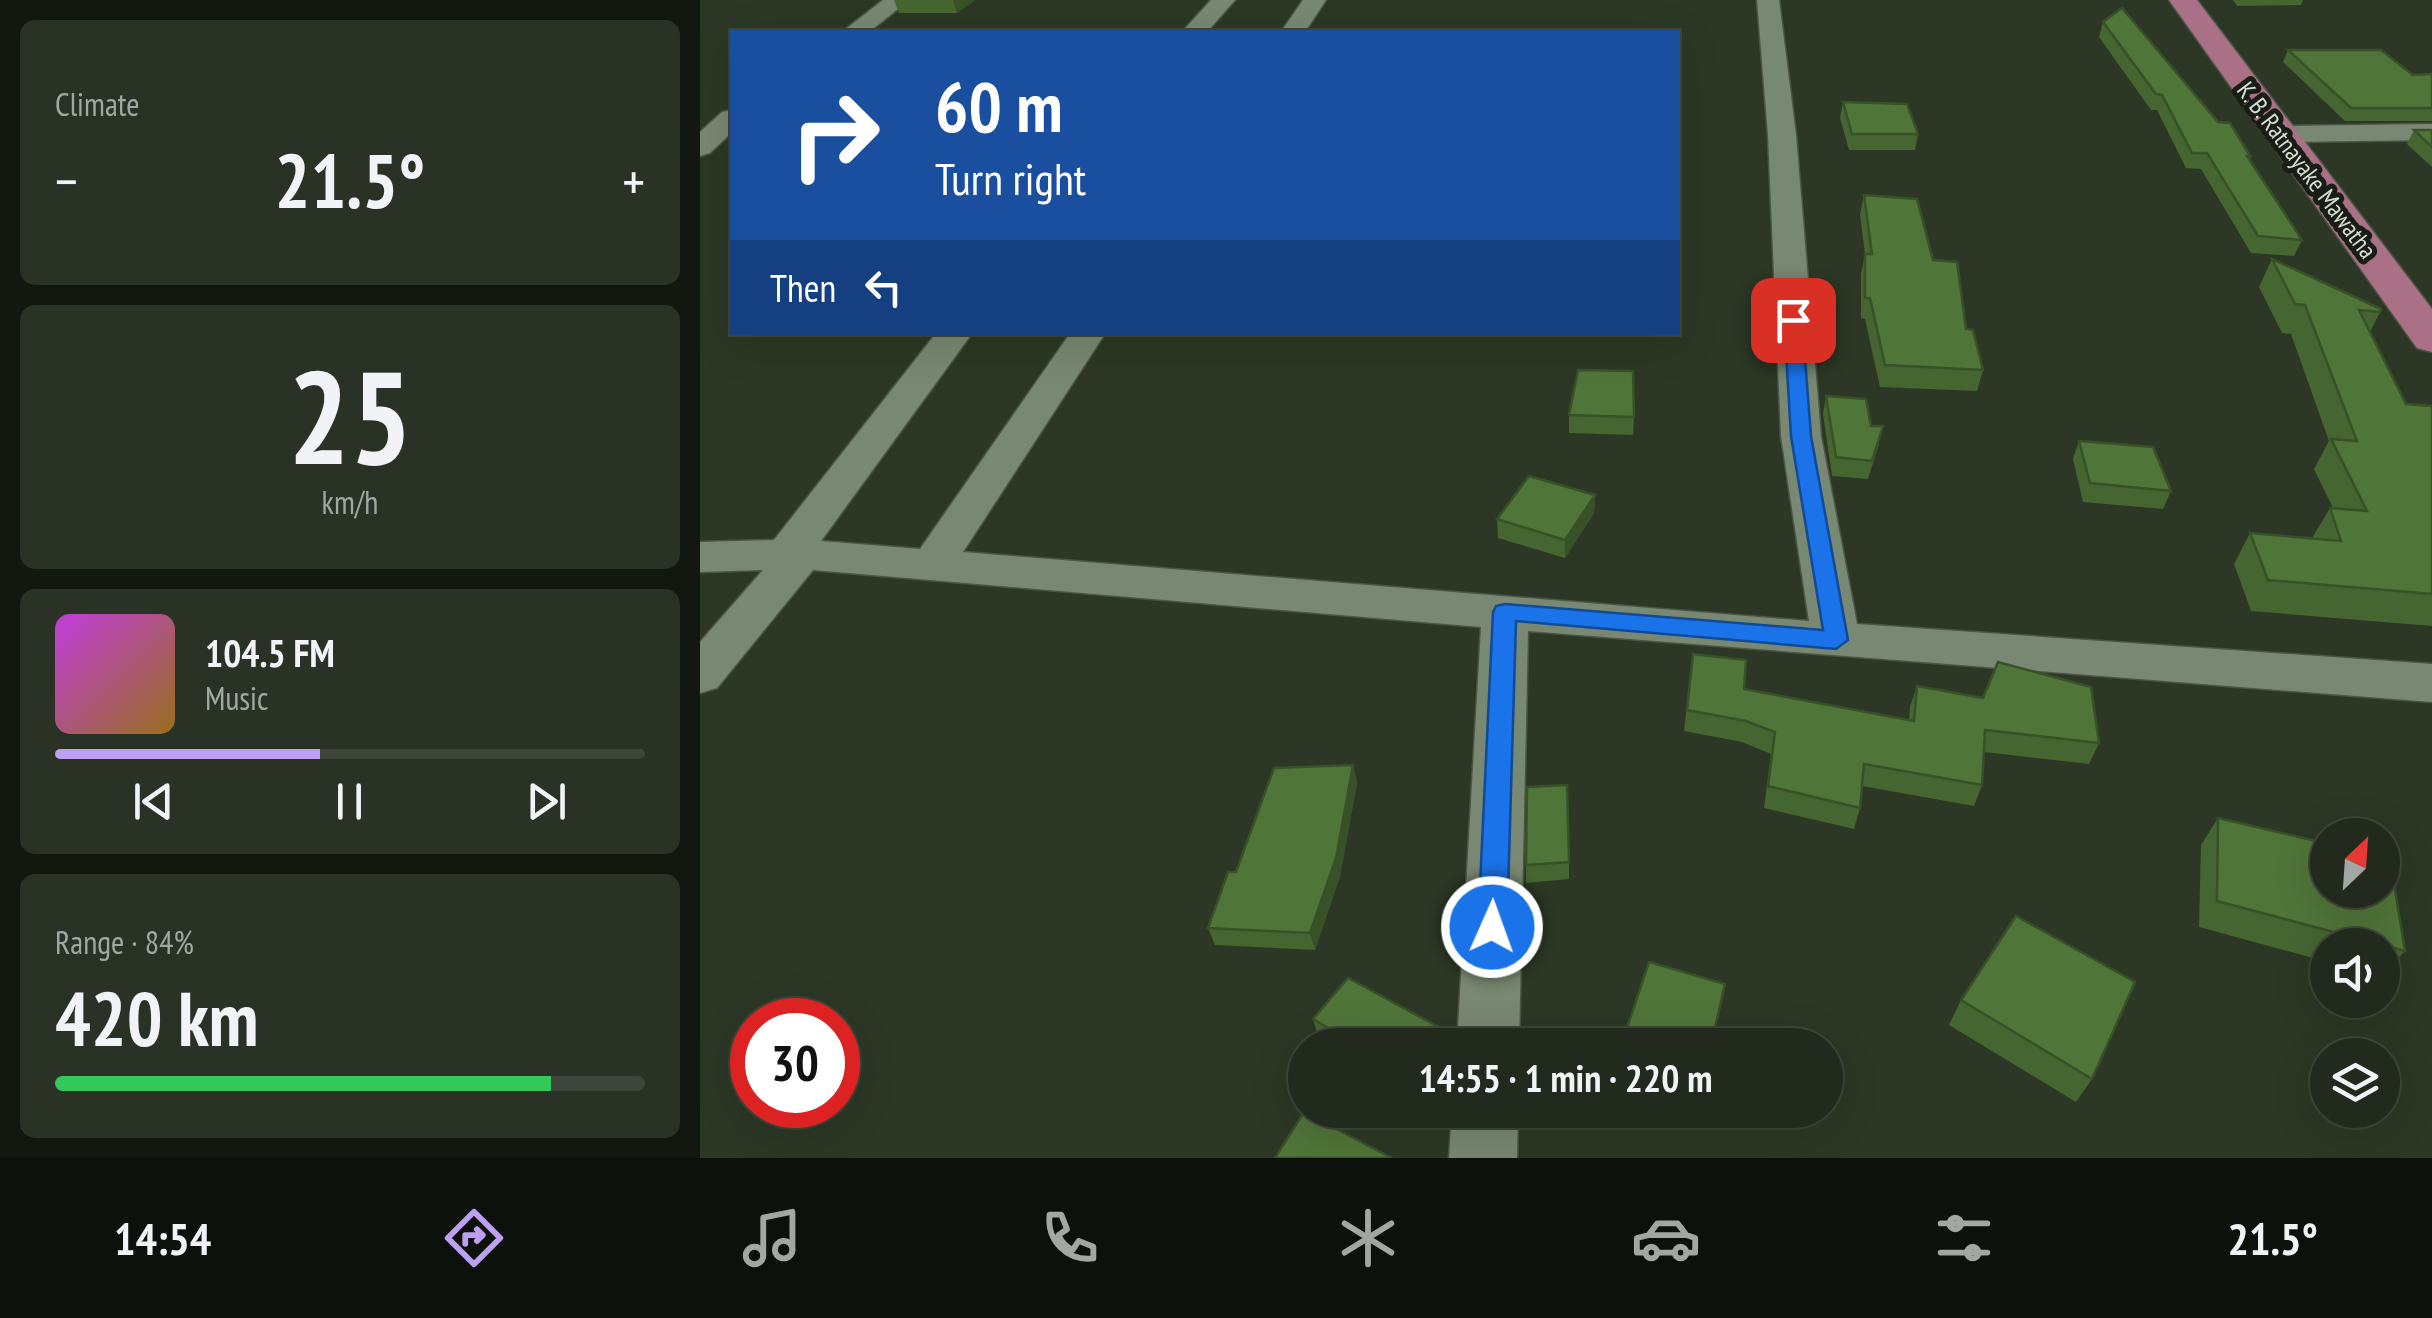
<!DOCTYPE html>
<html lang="en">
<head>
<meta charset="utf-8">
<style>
  body { margin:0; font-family:"PT Sans Narrow",sans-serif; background:#293225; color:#f1f3f6; height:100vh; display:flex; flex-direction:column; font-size:38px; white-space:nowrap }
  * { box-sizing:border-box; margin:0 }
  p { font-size:32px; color:#a2a7a3 }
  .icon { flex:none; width:55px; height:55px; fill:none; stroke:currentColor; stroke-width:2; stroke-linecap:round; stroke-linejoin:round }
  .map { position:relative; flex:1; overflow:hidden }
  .sheet { display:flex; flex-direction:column; gap:20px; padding:20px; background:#12170f; width:700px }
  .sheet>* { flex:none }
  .top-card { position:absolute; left:30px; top:30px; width:950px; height:305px; border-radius:0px; box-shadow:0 10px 40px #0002,0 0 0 2px #3e463b; background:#1a4fa0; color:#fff; overflow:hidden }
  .needle { width:65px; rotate:25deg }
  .controls { position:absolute; left:1610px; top:818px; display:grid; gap:20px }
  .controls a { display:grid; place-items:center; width:90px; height:90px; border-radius:50%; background:#212a1c; box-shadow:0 10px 40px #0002,0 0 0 2px #3e463b; font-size:50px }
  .speed { position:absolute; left:30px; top:998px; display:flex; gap:20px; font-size:50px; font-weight:700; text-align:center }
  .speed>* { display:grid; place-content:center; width:130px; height:130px; border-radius:50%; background:#212a1c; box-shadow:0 10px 40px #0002,0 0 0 2px #3e463b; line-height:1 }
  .speed .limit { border:15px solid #d22; background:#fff; color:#111 }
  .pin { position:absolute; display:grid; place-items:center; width:85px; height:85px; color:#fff; margin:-42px; border-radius:20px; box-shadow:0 5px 15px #0006 }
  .me { position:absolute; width:110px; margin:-55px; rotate:2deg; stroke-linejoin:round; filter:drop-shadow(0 0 8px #0008) }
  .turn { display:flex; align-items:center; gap:35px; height:210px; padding:0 40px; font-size:45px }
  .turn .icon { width:130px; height:130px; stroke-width:2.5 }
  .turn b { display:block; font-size:70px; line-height:85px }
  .then { display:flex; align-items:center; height:95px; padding:0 40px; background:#0003; gap:20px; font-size:38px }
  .big { font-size:75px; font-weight:600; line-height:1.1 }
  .sheet .card { flex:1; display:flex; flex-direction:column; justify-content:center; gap:15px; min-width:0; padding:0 35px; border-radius:15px; background:#293225 }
  .sheet .dial { align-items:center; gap:0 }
  .dial b { font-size:130px; line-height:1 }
  .song { display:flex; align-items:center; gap:30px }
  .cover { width:120px; height:120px; border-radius:15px; background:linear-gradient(135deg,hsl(290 70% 55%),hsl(40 70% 35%)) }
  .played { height:10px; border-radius:5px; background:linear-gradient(90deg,#bca0f2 45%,#3e463b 45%) }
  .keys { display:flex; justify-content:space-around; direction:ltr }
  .heat { display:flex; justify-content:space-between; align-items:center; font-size:55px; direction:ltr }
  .charge { height:15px; border-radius:8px; background:linear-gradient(90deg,#34c759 84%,#3e463b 0) }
  .trip { position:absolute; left:588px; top:1028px; width:555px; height:100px; border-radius:50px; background:#212a1c; box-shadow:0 10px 40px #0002,0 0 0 2px #3e463b; font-weight:600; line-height:100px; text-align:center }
  .tabs { display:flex; height:160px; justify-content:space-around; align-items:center; background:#0d110b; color:#a2a7a3 }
  .tabs .icon { width:70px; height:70px }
  .tabs .selected { color:#bca0f2 }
  .tabs b { font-size:45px; color:#f1f3f6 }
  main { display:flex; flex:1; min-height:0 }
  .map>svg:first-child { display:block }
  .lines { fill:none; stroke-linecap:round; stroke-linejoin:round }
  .minor-casing { stroke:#4b5544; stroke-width:3 }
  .trunk-casing { stroke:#4b5544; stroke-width:3 }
  .minor { fill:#798872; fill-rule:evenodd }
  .trunk { fill:#aa7085; fill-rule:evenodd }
  .wall { fill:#456531 }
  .shaded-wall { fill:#385228 }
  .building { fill:#507539; stroke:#385228; stroke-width:2.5 }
  .route { fill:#1a73e8; stroke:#114b97; stroke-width:2.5 }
  .labels { text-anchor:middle; stroke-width:10; stroke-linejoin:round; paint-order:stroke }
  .far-street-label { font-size:25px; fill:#d7dfd3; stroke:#181d15 }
</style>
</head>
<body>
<main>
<section class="sheet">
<div class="card"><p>Climate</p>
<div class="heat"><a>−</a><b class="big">21.5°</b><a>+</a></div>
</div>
<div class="card dial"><b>25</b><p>km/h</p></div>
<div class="card">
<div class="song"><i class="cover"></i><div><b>104.5 FM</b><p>Music</p></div></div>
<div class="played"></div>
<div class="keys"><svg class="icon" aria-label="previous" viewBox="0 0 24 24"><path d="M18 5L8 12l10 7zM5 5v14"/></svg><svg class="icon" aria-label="pause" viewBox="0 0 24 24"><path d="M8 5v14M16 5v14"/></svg><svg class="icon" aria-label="next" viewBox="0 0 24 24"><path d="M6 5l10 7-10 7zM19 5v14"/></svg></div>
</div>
<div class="card"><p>Range · 84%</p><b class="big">420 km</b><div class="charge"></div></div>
</section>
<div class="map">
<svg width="1732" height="1158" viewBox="0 0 1732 1158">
  <rect width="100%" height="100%" fill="#2c3825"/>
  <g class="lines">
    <g class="minor-casing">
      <g id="minor">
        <path d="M183 0H209L169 32H142Z"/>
        <path d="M511 0H535L507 32H482Z"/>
        <path d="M603 0H626L605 32H581Z"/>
        <path d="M1057 0H1079L1096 135 1121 436 1157 624 1732 664V702L828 631 819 1045H757L781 627 113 570 17 688 0 693V642L63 570 0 572V542L74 540 237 332H273L121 541 220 549 371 332H406L263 552 1109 621 1081 436 1068 135Z"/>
        <path d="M32 110V132L10 153 0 156V132L22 112Z"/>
        <path d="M1732 124V140L1583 142 1569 134 1583 126Z"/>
        <path d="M752 1110H818L817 1158H749Z"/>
      </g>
    </g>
    <g class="trunk-casing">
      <path id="trunk" d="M1469 0H1497L1732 309V352L1717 348Z"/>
    </g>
    <use href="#minor" class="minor"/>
    <use href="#trunk" class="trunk"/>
  </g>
  <g class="wall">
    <path d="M194 0H275L257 13H199Z"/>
    <path d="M1533 0H1603L1601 5 1537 6Z"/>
    <path d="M1403 22 1518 122 1550 156 1549 159 1602 240 1594 256 1551 253 1501 169 1486 168 1457 110H1451L1399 37Z"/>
    <path d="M1588 50 1713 75 1732 74V121H1645L1583 62Z"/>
    <path d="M1143 102 1218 134 1215 150H1149L1140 118Z"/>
    <path d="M1714 130H1732V167L1707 144Z"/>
    <path d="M1164 195 1233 260 1266 329 1283 370 1277 391 1180 387 1165 319 1161 318V274L1165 254 1160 214Z"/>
    <path d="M1572 259 1680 312 1670 332 1706 404 1732 406V626L1551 611 1534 564 1550 533 1612 538 1630 508H1633L1614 469 1629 441 1591 334 1582 333 1559 287Z"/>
    <path d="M1126 396 1171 426 1179 444 1168 479 1132 476 1123 414Z"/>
    <path d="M869 415 934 417 933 435 869 433Z"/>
    <path d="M1379 441 1471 491 1463 509 1383 502 1373 459Z"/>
    <path d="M895 495 894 513 865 558 798 538 797 519Z"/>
    <path d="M993 654 1044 689 1209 720 1210 707 1217 686 1399 743 1389 764 1284 752 1282 785 1274 806 1162 786 1160 808 1154 829 1064 808 1071 754 1042 742 984 731Z"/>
    <path d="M653 765 657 783 640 876 615 950 515 945 508 928Z"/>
    <path d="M1518 818 1705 951 1682 975V945H1628V962L1499 927 1501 845Z"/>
    <path d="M869 862V879L826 883V865Z"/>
    <path d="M1025 984 1012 1045H924L925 1034Z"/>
    <path d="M1261 1000 1392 1079 1376 1102 1249 1025Z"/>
    <path d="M613 1019 748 1032 750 1045H634L618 1036Z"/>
  </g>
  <g class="shaded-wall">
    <path d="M253 0H275L257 13Z"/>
    <path d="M895 495 894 513 865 558V540Z"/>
    <path d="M653 765 657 783 640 876 615 950 610 933Z"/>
    <path d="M748 1032 750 1045H739Z"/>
  </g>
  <g class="building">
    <path d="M1422 8 1518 122 1530 123 1550 156H1547L1602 240 1558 236 1507 153H1492L1462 95 1456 94 1403 22Z"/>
    <path d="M1588 50H1681L1713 75 1732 74V108H1651Z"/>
    <path d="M1143 102 1207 104 1218 134H1152Z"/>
    <path d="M1714 130H1732V147Z"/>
    <path d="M1164 195 1217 199 1233 260 1257 262 1266 329 1273 330 1283 370 1185 365 1170 298H1165V254H1172Z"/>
    <path d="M1572 259 1681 309 1680 312 1659 310 1706 404 1732 406V594L1568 580 1550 533 1641 541 1630 508 1667 511 1631 439 1657 441 1605 305 1595 304Z"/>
    <path d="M878 370 933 371 934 417 869 415Z"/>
    <path d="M1126 396 1166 399 1171 426H1183L1172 461 1136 457Z"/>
    <path d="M1379 441 1453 447 1471 491 1390 483Z"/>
    <path d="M829 476 895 495 865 540 797 519Z"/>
    <path d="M993 654 1046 660 1044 689 1214 721 1217 686 1283 698 1298 662 1391 687 1399 743 1285 730 1282 785 1164 764 1160 808 1068 786 1075 732 1046 721 987 710Z"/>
    <path d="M653 765 636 858 610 933 508 928 528 872H536L574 768Z"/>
    <path d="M867 785 869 862 826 865 827 787Z"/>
    <path d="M1518 818 1628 844V890H1682V857L1690 859 1705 951 1517 901Z"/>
    <path d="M1316 916 1435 982 1392 1079 1261 1000Z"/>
    <path d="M949 962 1025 984 1011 1045H966L925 1034Z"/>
    <path d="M648 978 748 1032 739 1045H658L613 1019Z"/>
    <path d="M604 1112 692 1158H575Z"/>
  </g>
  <path class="route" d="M1093 314 1102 320 1111 436 1148 640 1136 649 816 621 807 927 803 936 792 940 782 936 778 927 793 612 796 606 805 604 1123 630 1091 436 1084 320Z"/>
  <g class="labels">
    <g class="far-street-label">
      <text transform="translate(1607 170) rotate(53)" y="9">K. B. Ratnayake Mawatha</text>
    </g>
  </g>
</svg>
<div class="controls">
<a><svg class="needle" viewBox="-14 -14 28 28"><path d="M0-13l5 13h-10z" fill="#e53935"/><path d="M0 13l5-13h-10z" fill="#a2a7a3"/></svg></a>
<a><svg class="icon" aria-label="sound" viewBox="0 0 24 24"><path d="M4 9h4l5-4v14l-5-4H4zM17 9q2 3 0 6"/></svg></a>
<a><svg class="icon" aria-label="layers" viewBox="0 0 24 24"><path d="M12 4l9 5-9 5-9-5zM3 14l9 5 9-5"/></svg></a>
</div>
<div class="speed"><div class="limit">30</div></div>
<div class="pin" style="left:1093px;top:320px;background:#d93025"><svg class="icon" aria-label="arrive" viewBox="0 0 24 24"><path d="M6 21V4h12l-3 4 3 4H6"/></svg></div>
<svg class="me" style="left:792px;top:927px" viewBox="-20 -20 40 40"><circle r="17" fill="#1a73e8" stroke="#fff" stroke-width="3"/><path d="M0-11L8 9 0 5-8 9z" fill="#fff"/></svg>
<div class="trip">14:55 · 1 min · 220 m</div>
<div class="top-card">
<div class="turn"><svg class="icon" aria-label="right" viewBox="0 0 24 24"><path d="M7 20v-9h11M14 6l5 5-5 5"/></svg><div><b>60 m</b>Turn right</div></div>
<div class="then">Then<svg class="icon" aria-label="left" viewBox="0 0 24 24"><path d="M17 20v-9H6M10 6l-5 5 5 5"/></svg></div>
</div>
</div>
</main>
<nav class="tabs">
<b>14:54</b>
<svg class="icon selected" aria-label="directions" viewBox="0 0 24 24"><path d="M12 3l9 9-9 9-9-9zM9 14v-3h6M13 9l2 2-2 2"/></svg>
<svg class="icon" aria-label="music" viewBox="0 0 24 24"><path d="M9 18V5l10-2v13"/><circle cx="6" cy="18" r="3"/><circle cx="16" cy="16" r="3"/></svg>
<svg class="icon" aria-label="phone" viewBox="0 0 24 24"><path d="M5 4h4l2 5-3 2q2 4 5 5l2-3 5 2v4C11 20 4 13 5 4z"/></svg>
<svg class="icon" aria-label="climate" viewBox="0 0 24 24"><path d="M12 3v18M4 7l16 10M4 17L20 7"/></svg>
<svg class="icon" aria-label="car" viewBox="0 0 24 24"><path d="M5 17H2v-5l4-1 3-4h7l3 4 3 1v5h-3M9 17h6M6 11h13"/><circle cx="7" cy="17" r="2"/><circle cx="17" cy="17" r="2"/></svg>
<svg class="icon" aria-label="filters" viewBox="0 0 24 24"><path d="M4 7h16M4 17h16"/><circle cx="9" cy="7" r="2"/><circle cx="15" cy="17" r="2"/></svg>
<b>21.5°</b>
</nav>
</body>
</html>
